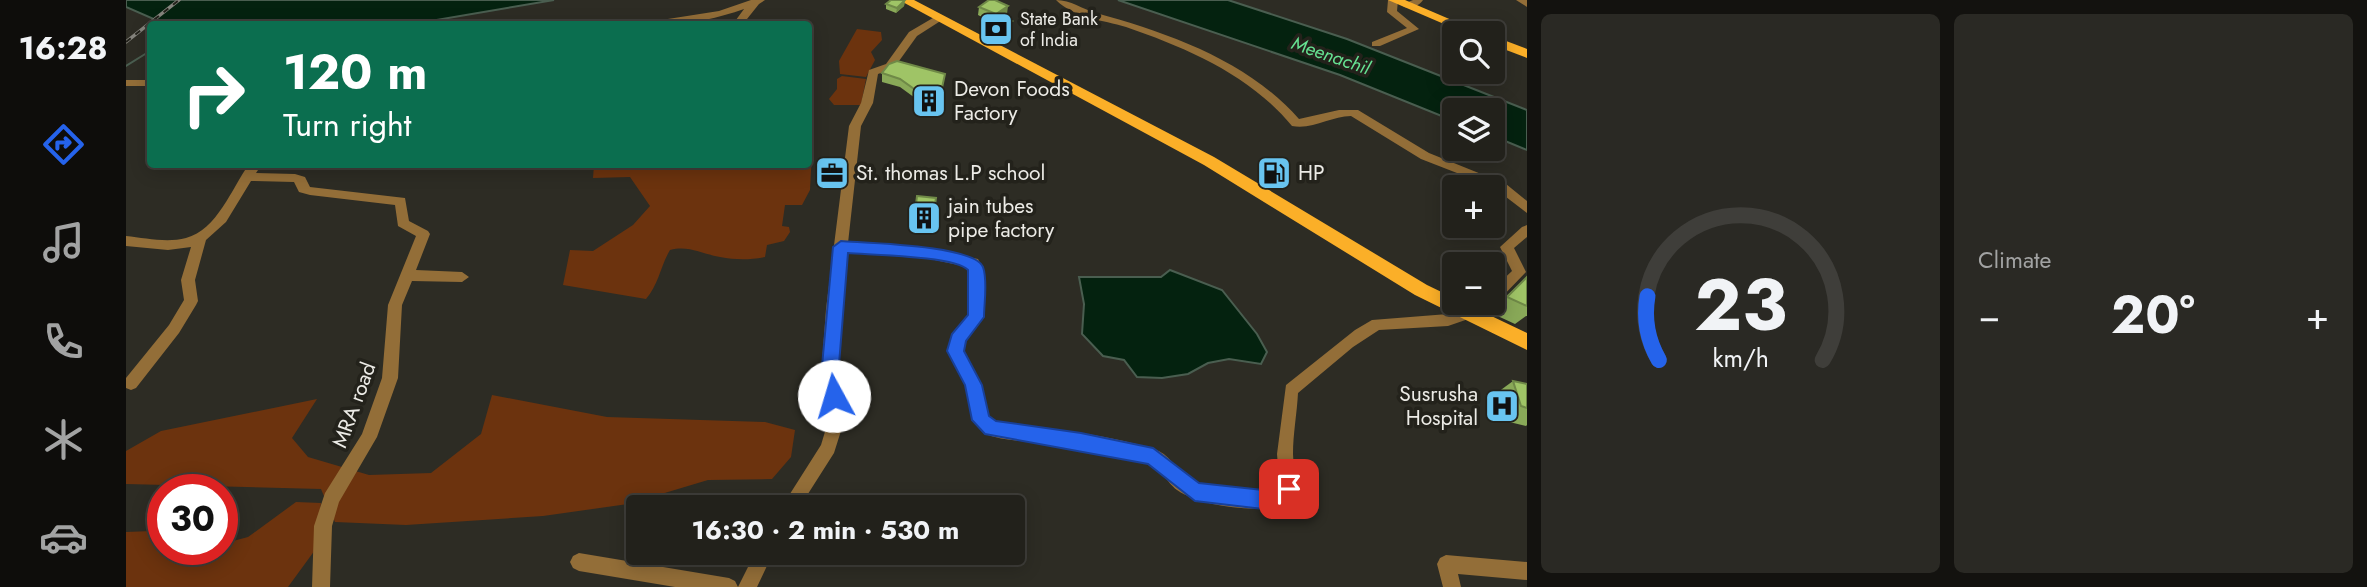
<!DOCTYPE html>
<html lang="en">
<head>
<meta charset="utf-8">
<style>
  body { margin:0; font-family:Jost,sans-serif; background:#2a2924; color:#f1f3f6; height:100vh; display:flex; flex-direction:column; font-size:26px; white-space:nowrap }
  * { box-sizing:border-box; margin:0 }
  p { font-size:23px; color:#a2a3a3 }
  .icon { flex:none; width:38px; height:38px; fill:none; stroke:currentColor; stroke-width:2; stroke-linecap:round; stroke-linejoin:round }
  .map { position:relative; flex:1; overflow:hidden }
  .panel { display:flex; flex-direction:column; gap:14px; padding:14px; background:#13120f; width:840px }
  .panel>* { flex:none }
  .banner { position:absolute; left:21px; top:21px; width:665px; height:147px; border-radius:7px; box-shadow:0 4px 18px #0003,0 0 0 2px #3f3e3a; background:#0b6e4f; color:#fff; overflow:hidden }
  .tools { position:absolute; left:1316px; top:21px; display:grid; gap:14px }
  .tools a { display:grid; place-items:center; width:63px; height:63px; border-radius:7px; background:#22211b; box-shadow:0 4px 18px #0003,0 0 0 2px #3f3e3a; font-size:35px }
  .speed { position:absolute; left:21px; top:474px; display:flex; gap:14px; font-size:35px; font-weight:700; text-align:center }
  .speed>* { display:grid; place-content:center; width:91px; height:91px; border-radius:50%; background:#22211b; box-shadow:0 4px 18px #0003,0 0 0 2px #3f3e3a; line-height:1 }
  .speed .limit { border:10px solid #d22; background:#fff; color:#111 }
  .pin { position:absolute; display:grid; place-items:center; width:60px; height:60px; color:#fff; margin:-30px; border-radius:14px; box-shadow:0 4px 10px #0006 }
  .me { position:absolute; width:77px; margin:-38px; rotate:354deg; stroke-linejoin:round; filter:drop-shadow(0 0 5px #0008) }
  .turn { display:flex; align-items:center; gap:24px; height:147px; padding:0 21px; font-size:32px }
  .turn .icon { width:91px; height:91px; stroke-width:2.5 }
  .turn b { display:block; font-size:49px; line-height:60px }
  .big { font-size:52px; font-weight:700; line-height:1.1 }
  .panel .widget { flex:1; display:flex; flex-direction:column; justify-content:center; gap:10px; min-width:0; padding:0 24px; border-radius:10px; background:#2a2924 }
  .panel .dial { align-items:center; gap:0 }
  .dial svg { height:182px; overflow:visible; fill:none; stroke:#3f3e3a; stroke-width:7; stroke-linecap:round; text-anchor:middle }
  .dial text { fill:#f1f3f6; stroke:none }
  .heat { display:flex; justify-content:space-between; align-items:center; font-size:38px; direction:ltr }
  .panel .tiles { flex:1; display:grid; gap:14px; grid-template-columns:repeat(2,1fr) }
  .trip { position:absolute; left:500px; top:495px; width:399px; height:70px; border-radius:7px; background:#22211b; box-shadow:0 4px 18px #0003,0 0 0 2px #3f3e3a; font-weight:700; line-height:70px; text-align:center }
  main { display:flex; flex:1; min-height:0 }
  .dock { display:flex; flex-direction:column; width:126px; justify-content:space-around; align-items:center; background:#0e0d0b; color:#a2a3a3 }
  .dock .icon { width:49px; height:49px }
  .dock .current { color:#2563eb }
  .dock b { font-size:32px; color:#f1f3f6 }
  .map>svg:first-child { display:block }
  .green { fill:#6c330e }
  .water { fill:#04220f; stroke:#4a5e50; stroke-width:2 }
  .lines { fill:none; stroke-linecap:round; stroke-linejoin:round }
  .stream { stroke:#4a5e50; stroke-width:2 }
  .minor { fill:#936e38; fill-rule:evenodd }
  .major { fill:#fbaf28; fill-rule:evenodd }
  .rail-casing { stroke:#85847d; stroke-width:3.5 }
  .rail { stroke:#23221b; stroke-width:2; stroke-dasharray:6; stroke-linecap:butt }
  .wall { fill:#89a958 }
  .shaded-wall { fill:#6f8947 }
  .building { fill:#9fc466; stroke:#6f8947; stroke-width:2 }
  .route { fill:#2563eb; stroke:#184099; stroke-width:2 }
  .labels { text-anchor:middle; stroke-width:7; stroke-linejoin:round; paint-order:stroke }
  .far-poi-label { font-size:18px; fill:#ecebe6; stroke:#23221b; text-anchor:start }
  .far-water-label { font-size:19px; font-style:italic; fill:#66e292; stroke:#23221b }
  .poi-label { font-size:21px; fill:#ecebe6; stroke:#23221b; text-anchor:start }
  .street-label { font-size:21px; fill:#ecebe6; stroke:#23221b }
</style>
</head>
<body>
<main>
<nav class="dock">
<b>16:28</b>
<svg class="icon current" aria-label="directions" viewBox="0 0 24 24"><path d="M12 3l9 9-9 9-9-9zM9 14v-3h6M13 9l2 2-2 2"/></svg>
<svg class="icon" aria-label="music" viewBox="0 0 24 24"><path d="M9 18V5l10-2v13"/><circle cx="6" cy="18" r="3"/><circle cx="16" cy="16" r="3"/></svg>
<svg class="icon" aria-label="phone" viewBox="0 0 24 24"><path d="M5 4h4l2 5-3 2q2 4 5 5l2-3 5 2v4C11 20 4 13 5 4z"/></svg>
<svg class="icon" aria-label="climate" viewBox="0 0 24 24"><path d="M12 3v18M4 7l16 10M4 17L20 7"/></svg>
<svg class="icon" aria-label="car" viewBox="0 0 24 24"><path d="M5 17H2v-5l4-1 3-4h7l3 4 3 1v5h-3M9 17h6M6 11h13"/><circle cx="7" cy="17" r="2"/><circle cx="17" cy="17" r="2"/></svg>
</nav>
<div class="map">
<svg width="1401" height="587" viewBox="0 0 1401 587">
  <rect width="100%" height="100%" fill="#2d2c24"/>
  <g class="green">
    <path d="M731 29 755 32 756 40 745 52 749 60 740 77 714 74 713 61Z"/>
    <path d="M716 76 740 79 735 105H708L703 99 711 89V79Z"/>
    <path d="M683 147 686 152 684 190 676 205H659L656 226 663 227 664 232 658 241 641 245 639 257C623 260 610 260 594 257 576 254 563 245 544 250 534 267 533 284 520 299L437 285 444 250 467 251 507 225 524 206 504 177 467 178 468 165 682 164Z"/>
    <path d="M366 395 481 417 639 422 669 430 665 457 646 479 582 480 502 504 417 516 280 525 209 522 195 489 0 484V451L35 431 191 399 166 438 182 457 243 475 305 473 355 434Z"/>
    <path d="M170 502 195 503 189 550 162 587H0V532L26 531 37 526V550H96V544L122 537Z"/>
  </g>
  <g class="water">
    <path d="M0 0H428L287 24H39L0 7Z"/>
    <path d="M992 0H1102L1221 39 1401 110V150L1367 136V110H1328V121L1214 75Z"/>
    <path d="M1044 270 1096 290 1131 334 1141 352 1135 364 1103 359 1082 363 1062 374 1036 378 1011 377 998 360 977 356 956 334 958 304 953 277H1035Z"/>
  </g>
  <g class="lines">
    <path class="stream" d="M0 66 24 51"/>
    <g class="minor">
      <path d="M625 0H639L633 4 617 24H607L618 9C589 19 555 27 524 24L529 21 593 11Z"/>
      <path d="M930 0C945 0 956 9 970 13 1043 33 1122 61 1173 119L1213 110H1232L1303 153 1380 184 1401 201V213L1367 187 1295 159 1225 116C1205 116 1187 130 1166 126 1124 75 1061 48 1000 27 977 20 948 18 930 0Z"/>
      <path d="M1262 0H1272L1271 11 1293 29 1254 46H1246V42L1281 28 1261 12Z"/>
      <path d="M1287 0H1297C1292 7 1282 11 1275 5Z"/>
      <path d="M1390 0H1401V7Z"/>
      <path d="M812 15 817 18 816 20 791 36 768 68 752 74 747 103 735 126 722 243 804 249 852 259 857 269V317L839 341 837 351 855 385 862 416 869 422C921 429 977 433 1028 449 1043 454 1049 467 1060 477 1083 496 1127 493 1154 490L1151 454 1160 385 1229 330 1246 320 1322 314C1339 310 1350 303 1367 303V289L1386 271 1374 247 1396 227 1401 225V237L1388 248 1400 272 1372 301 1368 302 1366 307 1354 315 1322 326 1253 330 1227 347 1172 393C1171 413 1167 434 1167 454 1167 471 1174 486 1167 503 1138 514 1077 508 1051 490 1040 482 1034 465 1019 462 986 454 952 448 918 443 899 441 877 441 859 434L847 420 839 385 823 351 827 335 843 315 842 267 804 259 721 252 714 309 711 377 720 415 708 453 673 508H655L695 445 704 415 695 377 700 309 723 126 735 103 743 70 760 64 783 32Z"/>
      <rect x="0" y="80" width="24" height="6"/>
      <path d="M123 164H136L130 173 169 174 179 177 184 187 279 198 283 221 302 231 304 234 290 270 336 272 343 277 336 282 286 281 276 305 272 378 251 437 213 502 206 526 204 587H186L188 526 199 493 236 434 256 378 262 305 290 236 272 226 269 205 184 195 173 192 168 182 125 181 100 222 80 240 69 280 72 301 70 305 53 333 10 388 5 390 0 388V378L43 325 58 300 55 280 65 247 42 250 0 246V236C19 238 41 243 60 238 91 230 106 188 123 164Z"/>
      <path d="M453 553 603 578 609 581 612 587 629 553H647L631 587H549L453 571 447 568 444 562 447 556Z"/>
      <path d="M1320 555 1401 562V580L1332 574 1335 587H1317L1311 564 1314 558Z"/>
    </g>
    <g class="major">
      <path d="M773 0H788L1088 157 1301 285 1328 298V303H1338L1401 333V350L1289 295 1078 165Z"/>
      <path d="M1262 0H1279L1356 33H1339Z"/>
      <path d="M1367 36 1401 49V58L1367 45Z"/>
    </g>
    <g class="rail-casing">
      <path id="rail" d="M0 42 53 0"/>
    </g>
    <use href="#rail" class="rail"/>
  </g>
  <g class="wall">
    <path d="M779 0 778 6 770 13 760 9V4Z"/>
    <path d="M853 7 881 14 878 17 886 21 885 27 866 38 856 32 857 27 866 22 852 15Z"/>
    <path d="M756 73 817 82 811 114 774 87 756 82Z"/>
    <path d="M791 196 810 198 805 232 787 230Z"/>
    <path d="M1401 277V316H1400L1389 324 1363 312Z"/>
    <path d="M1387 381 1401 384V425L1400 426 1375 420 1368 395Z"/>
  </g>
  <g class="shaded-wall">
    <path d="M779 0 778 6 770 13 771 8Z"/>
    <path d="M882 6 881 14 869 23 870 14Z"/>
    <path d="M886 21 885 27 866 38 867 32Z"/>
  </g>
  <g class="building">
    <path d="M765 0H779L771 8 760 4Z"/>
    <path d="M863 0H869L882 6 870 14 853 7Z"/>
    <path d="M876 16 886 21 867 32 857 27Z"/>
    <path d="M771 61 819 74 812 106 774 79 756 73 763 64Z"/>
    <path d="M791 196 810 198 806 224 788 221Z"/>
    <path d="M1401 277V306L1381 297Z"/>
    <path d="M1387 381 1401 384V408L1395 406Z"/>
  </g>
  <path class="route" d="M715 241C740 243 848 245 857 267 862 281 858 303 858 317L840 341 838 351 856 385 863 416 870 421 955 433 1027 448 1073 483 1137 490 1154 488 1156 482 1163 480 1170 482 1173 489 1168 503 1137 509 1069 501 1022 464 859 434 846 420 839 385 821 351 826 334 842 315V270C829 256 744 255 722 253L712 377 716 396 714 401H701L695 377 707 247Z"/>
  <defs>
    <g id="bank-square" transform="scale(1.75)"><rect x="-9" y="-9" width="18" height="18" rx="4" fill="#68c4f0" stroke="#23221b"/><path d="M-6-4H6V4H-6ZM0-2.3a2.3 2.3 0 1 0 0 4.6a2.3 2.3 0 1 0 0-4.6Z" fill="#111"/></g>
    <g id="building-square" transform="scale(1.75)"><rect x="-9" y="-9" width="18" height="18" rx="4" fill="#68c4f0" stroke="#23221b"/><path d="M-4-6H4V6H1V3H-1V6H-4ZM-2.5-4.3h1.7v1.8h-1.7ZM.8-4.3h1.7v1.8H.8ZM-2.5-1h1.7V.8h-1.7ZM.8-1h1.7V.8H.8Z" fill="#111"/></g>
    <g id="office-square" transform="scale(1.75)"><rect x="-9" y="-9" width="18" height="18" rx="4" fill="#68c4f0" stroke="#23221b"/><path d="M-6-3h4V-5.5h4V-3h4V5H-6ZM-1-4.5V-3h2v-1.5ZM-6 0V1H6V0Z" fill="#111"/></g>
    <g id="fuel-square" transform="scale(1.75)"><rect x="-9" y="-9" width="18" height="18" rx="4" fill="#68c4f0" stroke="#23221b"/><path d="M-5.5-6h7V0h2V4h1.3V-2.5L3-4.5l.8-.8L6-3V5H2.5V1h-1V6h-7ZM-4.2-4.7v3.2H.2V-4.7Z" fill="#111"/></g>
    <g id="hospital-square" transform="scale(1.75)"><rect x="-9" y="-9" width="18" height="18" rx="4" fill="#68c4f0" stroke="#23221b"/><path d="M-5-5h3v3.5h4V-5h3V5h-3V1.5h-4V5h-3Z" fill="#111"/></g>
  </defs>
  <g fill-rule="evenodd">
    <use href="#bank-square" x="870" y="29"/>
    <use href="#building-square" x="803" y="101"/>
    <use href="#office-square" x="706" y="173"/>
    <use href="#fuel-square" x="1148" y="173"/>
    <use href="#building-square" x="798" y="218"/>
    <use href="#hospital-square" x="1376" y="406"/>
  </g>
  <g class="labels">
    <g class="far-poi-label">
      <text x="894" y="25">State Bank<tspan x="894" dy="21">of India</tspan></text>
    </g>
    <g class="far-water-label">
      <text transform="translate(1205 55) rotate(19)" y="7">Meenachil</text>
    </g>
    <g class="poi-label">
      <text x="828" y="96">Devon Foods<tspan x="828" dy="24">Factory</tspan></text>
      <text x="730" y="180">St. thomas L.P school</text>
      <text x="1172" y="180">HP</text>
      <text x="822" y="213">jain tubes<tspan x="822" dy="24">pipe factory</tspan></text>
      <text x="1352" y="401" text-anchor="end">Susrusha<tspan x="1352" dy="24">Hospital</tspan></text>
    </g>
    <g class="street-label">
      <text transform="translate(228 405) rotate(-70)" y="7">MRA road</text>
    </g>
  </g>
</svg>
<div class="tools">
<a><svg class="icon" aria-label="search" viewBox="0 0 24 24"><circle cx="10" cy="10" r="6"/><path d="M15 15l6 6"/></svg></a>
<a><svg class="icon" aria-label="layers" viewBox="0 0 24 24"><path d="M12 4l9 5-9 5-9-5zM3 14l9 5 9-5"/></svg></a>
<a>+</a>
<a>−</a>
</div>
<div class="speed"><div class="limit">30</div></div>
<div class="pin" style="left:1163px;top:489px;background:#d93025"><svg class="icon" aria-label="arrive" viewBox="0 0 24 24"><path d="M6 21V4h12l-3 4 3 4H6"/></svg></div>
<svg class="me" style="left:708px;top:396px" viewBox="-20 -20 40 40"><circle r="19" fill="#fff"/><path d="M0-13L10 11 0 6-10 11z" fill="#2563eb"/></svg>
<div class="trip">16:30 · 2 min · 530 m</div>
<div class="banner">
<div class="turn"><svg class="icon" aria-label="right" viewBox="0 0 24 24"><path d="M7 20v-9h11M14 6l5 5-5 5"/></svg><div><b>120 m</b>Turn right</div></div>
</div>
</div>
<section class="panel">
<div class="tiles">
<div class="widget dial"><svg viewBox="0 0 100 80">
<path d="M14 69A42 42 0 1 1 86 69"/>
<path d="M14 69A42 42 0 0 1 9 41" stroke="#2563eb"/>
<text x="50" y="56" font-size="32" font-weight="700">23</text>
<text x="50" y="72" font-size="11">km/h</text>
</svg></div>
<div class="widget"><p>Climate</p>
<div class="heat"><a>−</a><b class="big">20°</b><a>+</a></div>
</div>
</div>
</section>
</main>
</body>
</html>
